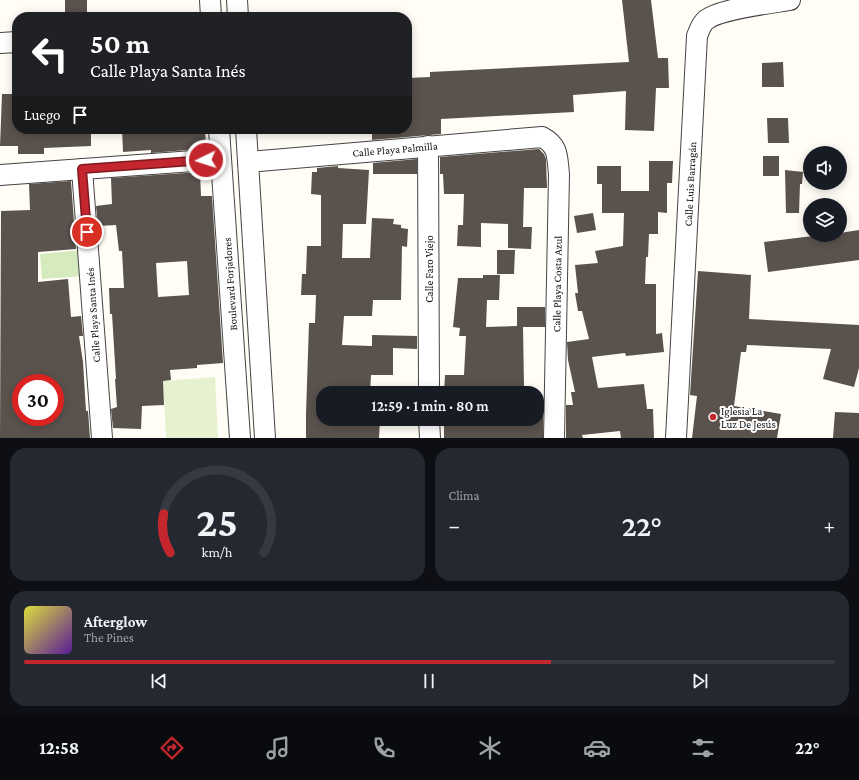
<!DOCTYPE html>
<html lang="es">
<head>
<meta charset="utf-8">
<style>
  body { margin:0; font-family:"Crimson Pro",serif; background:#242831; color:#f1f3f6; height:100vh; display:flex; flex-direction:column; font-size:15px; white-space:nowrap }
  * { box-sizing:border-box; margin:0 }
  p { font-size:13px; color:#9ea1a6 }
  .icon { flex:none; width:22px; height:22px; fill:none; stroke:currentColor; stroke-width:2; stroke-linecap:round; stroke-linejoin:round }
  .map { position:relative; height:438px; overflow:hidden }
  .sheet { display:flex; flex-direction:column; gap:10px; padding:10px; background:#0d0f14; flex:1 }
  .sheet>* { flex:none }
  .top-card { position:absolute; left:12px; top:12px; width:400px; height:122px; border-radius:16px; box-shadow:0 2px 10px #0003; background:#202124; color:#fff; overflow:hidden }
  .controls { position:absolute; left:803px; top:146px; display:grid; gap:8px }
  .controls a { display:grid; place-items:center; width:44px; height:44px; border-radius:50%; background:#171b24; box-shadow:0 2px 10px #0003; font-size:20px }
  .speed { position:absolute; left:12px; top:374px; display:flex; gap:8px; font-size:20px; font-weight:700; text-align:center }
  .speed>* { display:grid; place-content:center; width:52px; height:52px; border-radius:50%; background:#171b24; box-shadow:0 2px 10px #0003; line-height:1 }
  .speed .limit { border:6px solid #d22; background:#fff; color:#111 }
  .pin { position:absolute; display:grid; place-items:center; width:34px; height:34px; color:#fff; margin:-17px; border:2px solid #fff; border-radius:50%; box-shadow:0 1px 4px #0007 }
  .me { position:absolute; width:44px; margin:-22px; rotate:266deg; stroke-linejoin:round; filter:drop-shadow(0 0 3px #0008) }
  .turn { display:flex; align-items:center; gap:14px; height:84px; padding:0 12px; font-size:18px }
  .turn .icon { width:52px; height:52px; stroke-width:2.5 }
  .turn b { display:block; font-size:28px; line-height:34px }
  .then { display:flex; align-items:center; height:38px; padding:0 12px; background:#0003; gap:8px; font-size:15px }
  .big { font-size:30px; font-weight:600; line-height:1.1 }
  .sheet .tile { flex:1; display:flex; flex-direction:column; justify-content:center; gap:6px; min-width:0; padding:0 14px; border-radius:16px; background:#242831 }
  .sheet .dial { align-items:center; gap:0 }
  .dial svg { height:104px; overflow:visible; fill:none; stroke:#363941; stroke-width:7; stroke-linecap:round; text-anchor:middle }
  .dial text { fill:#f1f3f6; stroke:none }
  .song { display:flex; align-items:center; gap:12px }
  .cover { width:48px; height:48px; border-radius:6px; background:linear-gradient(135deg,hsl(60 70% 55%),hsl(270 70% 35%)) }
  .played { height:4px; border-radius:2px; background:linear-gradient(90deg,#c4262e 65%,#363941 65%) }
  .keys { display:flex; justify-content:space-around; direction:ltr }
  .heat { display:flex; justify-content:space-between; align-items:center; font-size:22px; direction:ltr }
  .sheet .tiles { flex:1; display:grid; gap:10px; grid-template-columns:1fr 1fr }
  .tile:last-child { grid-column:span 2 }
  .trip { position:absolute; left:316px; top:386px; width:228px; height:40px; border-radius:16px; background:#171b24; box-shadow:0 2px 10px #0003; font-weight:600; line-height:40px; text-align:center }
  .tabs { display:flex; height:64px; justify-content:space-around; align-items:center; background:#090b0e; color:#9ea1a6 }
  .tabs .icon { width:28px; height:28px }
  .tabs .on { color:#c4262e }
  .tabs b { font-size:18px; color:#f1f3f6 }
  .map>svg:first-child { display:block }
  .green { fill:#d5ebbd }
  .pitch { fill:#e6f2cf }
  .building { fill:#5a524d; fill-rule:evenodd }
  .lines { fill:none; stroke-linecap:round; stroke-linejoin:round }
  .minor-casing { stroke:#444; stroke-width:22 }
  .minor { stroke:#fff; stroke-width:20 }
  .route-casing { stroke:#7f191e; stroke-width:10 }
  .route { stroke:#c4262e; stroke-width:7 }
  .poi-dot { fill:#c4262e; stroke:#fff; stroke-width:1.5 }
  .labels { text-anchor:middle; stroke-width:4; stroke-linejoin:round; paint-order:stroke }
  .street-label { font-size:11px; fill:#111; stroke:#fff }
  .poi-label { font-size:11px; fill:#111; stroke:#fff; text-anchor:start }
</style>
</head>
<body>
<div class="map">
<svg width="859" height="438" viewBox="0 0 859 438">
  <rect width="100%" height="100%" fill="#fffdf5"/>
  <path class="green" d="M82 250 84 276 42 279 40 254Z"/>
  <path class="pitch" d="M215 377 218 438H166L163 381Z"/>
  <g class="building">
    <path d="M65 0H87V13L65 14Z"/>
    <path d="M622 0H651L658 58H668L669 88H656L654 131 625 130 626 91 573 95 574 112 441 119V134L372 140V129H407V78L430 77V72L629 62Z"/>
    <path d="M783 62 784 87H762V63Z"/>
    <path d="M2 94H17V129H91V146L44 148V154H18V146H0Z"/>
    <path d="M767 118H788L789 143H768Z"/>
    <path d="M122 129H205L206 147H199V149L151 153V150L123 152Z"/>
    <path d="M539 149 544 154 546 159 547 188H524L523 227H532L531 249 508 248V224L481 223V247L457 246 458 225H463L464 194H444L443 174H440V157Z"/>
    <rect x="763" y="156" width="16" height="20"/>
    <path d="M417 159V174H373V163Z"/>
    <path d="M649 161H673L672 183H667V213L658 212V234H649L648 257H646L645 284H656V334L662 333 664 352 626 356 625 353 592 357 598 388 644 384 647 409H653L654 438H621L620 431 582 435 583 438H566V405H573L571 392H575L568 360 567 342 589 339 582 311H578L575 293H578L575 265 598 263 595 251 623 246 624 213H602V184H597V166H621V191H649Z"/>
    <path d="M338 166V168L369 170 366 224H343L342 258H370L372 218 394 219 393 224 401 225V228L408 229 407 247 402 246 401 300H373L372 316H344L342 345 372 346V335L417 336V349L393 348V375H371L370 393H323V419H380L379 438H306V414L309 323H315L316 295H301L302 274H306L307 246H321V195L311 194 312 172H317V168Z"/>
    <path d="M785 170 803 172 802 184H800L799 213H786Z"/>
    <path d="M200 172 201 196H212L223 363 197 365V368L170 370 171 380 163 381 164 405 142 406 141 429 113 428 111 409 117 407 115 379H116L112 314H110L109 288H124L122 251H119L116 225 98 226 96 206 112 204 111 178ZM187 261 189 295 158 297 156 263Z"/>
    <path d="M71 181 76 249 38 252V282L68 279 71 317 81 316 83 336H79L83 362 86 411H88L90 438H0L1 211 30 210 29 184ZM21 383H55V417H21Z"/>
    <path d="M593 213 596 230 577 233 574 216Z"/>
    <path d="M859 230V260L768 272 764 242 821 235H840V233Z"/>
    <path d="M497 250H515L514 274H497Z"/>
    <path d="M698 271 751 275 749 319 859 325V368L854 387 823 379 831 349 747 345 746 352H741L734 406 781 414 777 438H692L697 396 690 395Z"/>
    <path d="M483 275H500L499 300H487L486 327 517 326V307H545V327H523L524 386H510V393H444L445 375H464L466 336H459L460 328 453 327 458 278H483Z"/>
    <path d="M537 406H543V438H444V421L497 422V419H537Z"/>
    <path d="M835 412 859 413V438H833Z"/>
  </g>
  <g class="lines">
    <g class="minor-casing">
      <g id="minor">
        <path d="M210 0 211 17"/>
        <path d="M237 0 238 17"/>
        <path d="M0 43 17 42"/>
        <path d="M219 129 240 438"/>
        <path d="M246 129 265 438"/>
        <path d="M428 146 429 393"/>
        <path d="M248 162 542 137C559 146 557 157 559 174L554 438"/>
        <path d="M82 169 102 438"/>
        <path d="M0 175 221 159"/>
        <path d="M429 419 430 438"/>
        <path d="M676 438 697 36C700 29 701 24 706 20 719 9 772 3 790 0"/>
      </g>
    </g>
    <use href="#minor" class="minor"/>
  </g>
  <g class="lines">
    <g class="route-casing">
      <path id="route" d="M87 232 82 169 206 160"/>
    </g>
    <use href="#route" class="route"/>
  </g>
  <circle class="poi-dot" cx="713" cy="417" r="4"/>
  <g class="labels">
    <g class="street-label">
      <text transform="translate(395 149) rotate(-5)" y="4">Calle Playa Palmilla</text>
      <text transform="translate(690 184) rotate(-87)" y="4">Calle Luis Barragán</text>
      <text transform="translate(429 269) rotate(-90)" y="4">Calle Faro Viejo</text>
      <text transform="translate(230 284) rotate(-94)" y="4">Boulevard Forjadores</text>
      <text transform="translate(557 284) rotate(-89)" y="4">Calle Playa Costa Azul</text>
      <text transform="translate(93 315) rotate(-94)" y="4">Calle Playa Santa Inés</text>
    </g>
    <g class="poi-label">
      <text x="721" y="415">Iglesia La<tspan x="721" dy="13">Luz De Jesús</tspan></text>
    </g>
  </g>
</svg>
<div class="controls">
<a><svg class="icon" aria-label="sound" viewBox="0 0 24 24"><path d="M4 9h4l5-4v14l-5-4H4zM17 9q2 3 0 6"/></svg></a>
<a><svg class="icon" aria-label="layers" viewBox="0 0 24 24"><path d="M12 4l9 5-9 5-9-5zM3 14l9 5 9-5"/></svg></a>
</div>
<div class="speed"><div class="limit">30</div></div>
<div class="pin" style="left:87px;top:232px;background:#d93025"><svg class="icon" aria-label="arrive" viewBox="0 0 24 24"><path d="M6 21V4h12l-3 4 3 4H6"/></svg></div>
<svg class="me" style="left:206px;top:160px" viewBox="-20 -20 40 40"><circle r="17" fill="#c4262e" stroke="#fff" stroke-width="3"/><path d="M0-11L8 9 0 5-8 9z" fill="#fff"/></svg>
<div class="trip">12:59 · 1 min · 80 m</div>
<div class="top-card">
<div class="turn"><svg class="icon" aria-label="left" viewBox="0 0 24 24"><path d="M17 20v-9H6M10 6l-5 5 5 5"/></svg><div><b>50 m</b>Calle Playa Santa Inés</div></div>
<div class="then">Luego<svg class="icon" aria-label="arrive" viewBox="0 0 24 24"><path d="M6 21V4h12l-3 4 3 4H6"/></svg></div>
</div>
</div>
<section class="sheet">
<div class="tiles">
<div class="tile dial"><svg viewBox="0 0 100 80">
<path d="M14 69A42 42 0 1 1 86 69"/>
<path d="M14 69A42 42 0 0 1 9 39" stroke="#c4262e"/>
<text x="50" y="56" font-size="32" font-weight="700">25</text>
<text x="50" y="72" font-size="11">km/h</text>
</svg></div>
<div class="tile"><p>Clima</p>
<div class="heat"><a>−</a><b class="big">22°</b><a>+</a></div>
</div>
<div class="tile">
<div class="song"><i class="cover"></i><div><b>Afterglow</b><p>The Pines</p></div></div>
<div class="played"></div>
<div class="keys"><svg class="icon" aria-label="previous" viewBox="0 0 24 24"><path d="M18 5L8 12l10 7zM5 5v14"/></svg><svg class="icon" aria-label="pause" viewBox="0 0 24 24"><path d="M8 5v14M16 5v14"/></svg><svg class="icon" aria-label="next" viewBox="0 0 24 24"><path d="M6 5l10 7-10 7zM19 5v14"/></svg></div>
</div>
</div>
</section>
<nav class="tabs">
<b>12:58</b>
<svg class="icon on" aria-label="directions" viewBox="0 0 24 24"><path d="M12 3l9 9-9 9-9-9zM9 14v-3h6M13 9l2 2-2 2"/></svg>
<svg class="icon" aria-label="music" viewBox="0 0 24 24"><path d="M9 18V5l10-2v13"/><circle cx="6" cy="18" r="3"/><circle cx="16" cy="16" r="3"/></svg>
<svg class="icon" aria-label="phone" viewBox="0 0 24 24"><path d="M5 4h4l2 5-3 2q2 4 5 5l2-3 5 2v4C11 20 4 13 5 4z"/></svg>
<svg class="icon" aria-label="climate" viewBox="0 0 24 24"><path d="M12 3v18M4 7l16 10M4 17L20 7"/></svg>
<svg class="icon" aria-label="car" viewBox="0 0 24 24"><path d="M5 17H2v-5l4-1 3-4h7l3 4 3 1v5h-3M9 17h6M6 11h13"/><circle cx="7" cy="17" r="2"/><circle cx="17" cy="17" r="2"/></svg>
<svg class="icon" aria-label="filters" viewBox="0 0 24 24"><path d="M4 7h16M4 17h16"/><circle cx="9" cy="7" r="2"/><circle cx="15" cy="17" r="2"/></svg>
<b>22°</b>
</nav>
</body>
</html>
